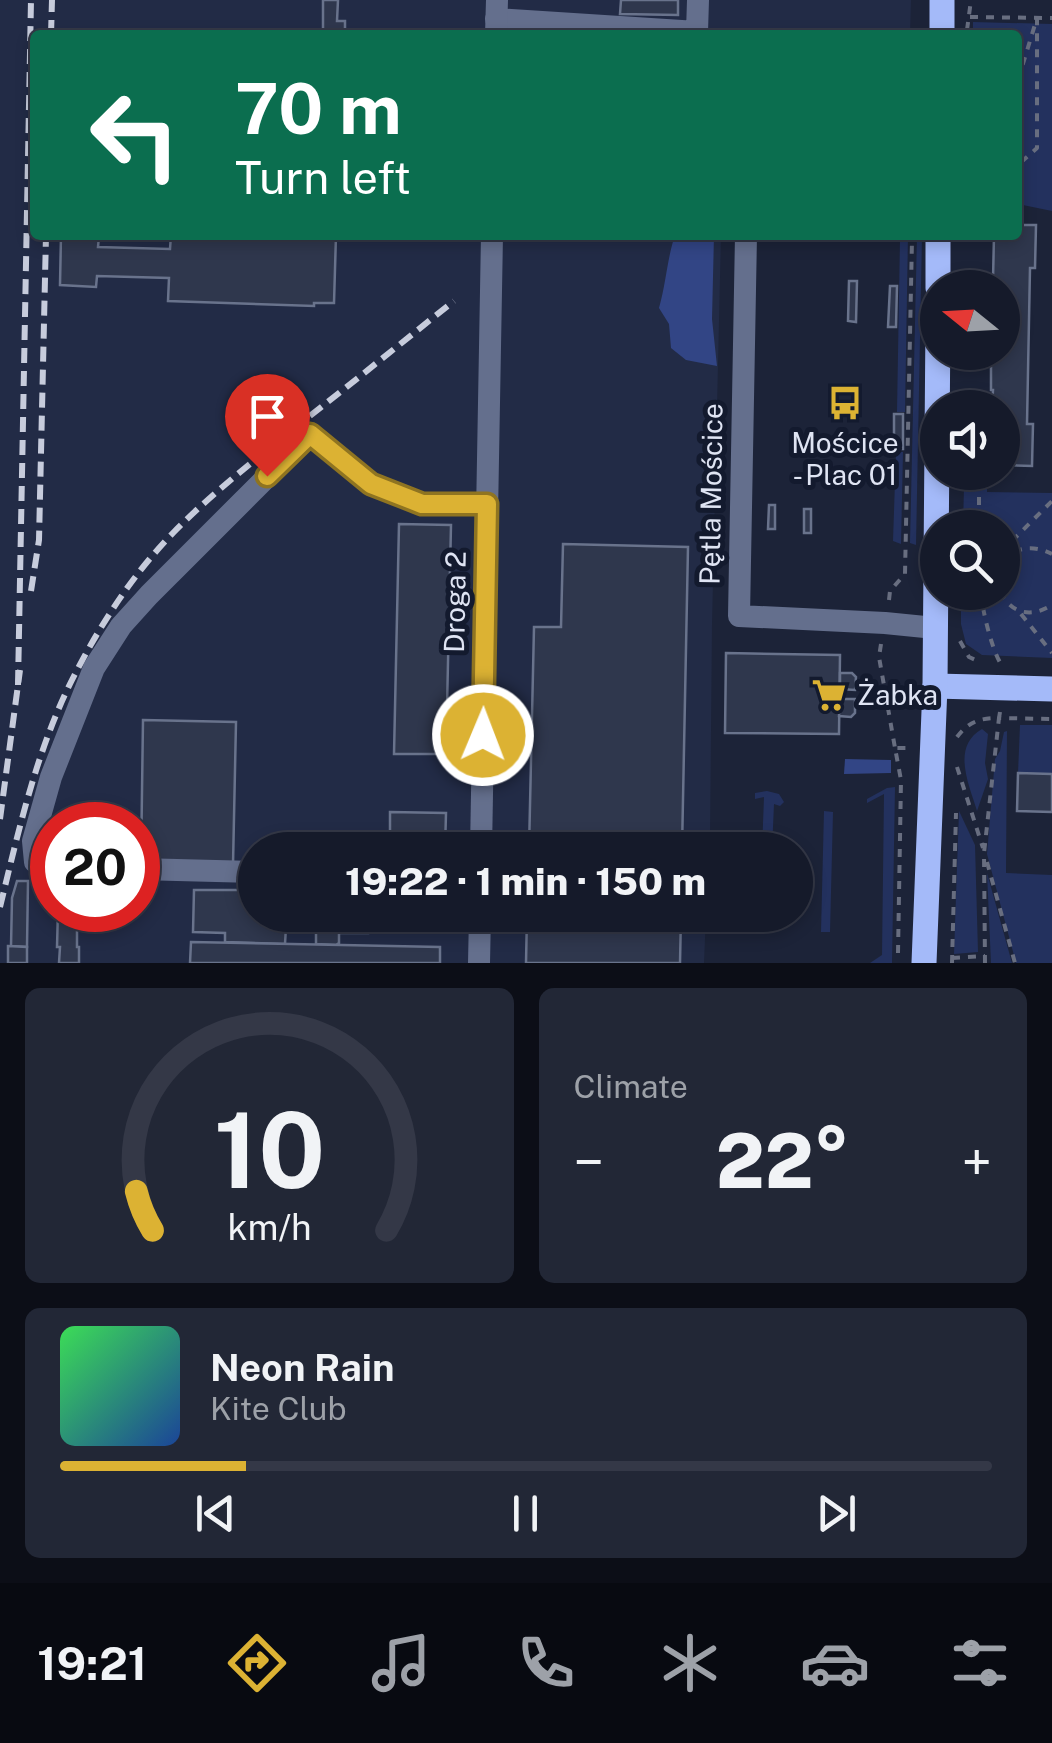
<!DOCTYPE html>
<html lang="en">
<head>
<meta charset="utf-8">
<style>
  body { margin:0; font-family:"Public Sans",sans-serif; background:#222736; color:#f1f3f6; height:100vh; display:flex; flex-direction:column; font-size:38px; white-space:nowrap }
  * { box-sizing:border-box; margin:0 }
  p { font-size:32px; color:#9da1a8 }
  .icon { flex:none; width:55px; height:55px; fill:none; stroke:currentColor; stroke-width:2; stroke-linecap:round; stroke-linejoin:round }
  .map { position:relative; height:963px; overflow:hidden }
  .panel { display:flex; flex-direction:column; gap:25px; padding:25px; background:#0c0e17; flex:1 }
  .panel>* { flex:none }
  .top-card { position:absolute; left:30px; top:30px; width:992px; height:210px; border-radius:10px; box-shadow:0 5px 15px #0003,0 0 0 2px #343847; background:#0b6e4f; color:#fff; overflow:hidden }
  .needle { width:65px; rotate:288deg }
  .controls { position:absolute; left:920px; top:270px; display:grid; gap:20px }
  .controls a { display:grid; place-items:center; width:100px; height:100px; border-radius:50%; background:#151a2a; box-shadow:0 5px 15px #0003,0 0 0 2px #343847; font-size:50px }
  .speed { position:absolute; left:30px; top:802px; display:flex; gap:20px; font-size:50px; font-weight:700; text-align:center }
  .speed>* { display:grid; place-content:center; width:130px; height:130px; border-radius:50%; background:#151a2a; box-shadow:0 5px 15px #0003,0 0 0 2px #343847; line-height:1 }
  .speed .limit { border:15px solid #d22; background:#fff; color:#111 }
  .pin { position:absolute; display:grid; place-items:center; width:85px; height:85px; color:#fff; margin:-102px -42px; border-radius:50% 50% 50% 0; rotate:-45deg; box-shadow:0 0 10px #0007 }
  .pin .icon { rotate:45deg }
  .me { position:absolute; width:110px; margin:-55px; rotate:1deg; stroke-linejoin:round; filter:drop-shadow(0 0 8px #0008) }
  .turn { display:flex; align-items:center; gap:35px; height:210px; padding:0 40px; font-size:45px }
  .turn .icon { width:130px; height:130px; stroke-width:2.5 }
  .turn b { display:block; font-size:70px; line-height:85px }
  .big { font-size:75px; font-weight:800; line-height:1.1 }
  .panel .tile { flex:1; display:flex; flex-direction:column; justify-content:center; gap:15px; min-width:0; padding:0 35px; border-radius:15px; background:#222736 }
  .panel .dial { align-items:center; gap:0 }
  .dial svg { height:260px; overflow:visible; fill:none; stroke:#343847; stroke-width:7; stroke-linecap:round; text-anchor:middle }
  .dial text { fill:#f1f3f6; stroke:none }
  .song { display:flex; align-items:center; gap:30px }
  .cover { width:120px; height:120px; border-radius:15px; background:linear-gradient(135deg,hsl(130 70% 55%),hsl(220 70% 35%)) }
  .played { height:10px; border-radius:5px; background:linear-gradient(90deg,#dcb233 20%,#343847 20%) }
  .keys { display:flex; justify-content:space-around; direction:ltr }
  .heat { display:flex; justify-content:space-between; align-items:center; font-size:55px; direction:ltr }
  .panel .tiles { flex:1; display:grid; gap:25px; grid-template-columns:1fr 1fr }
  .tile:last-child { grid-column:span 2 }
  .trip { position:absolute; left:238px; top:832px; width:575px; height:100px; border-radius:50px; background:#151a2a; box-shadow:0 5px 15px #0003,0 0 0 2px #343847; font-weight:800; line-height:100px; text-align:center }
  .tabs { display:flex; height:160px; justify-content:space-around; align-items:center; background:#080a11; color:#9da1a8 }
  .tabs .icon { width:70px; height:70px }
  .tabs .on { color:#dcb233 }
  .tabs b { font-size:45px; color:#f1f3f6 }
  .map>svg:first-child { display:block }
  .built { fill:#222b46; fill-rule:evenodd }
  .green { fill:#23315e }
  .forest { fill:#324585 }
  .building { fill:#2f374d; stroke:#69738c; stroke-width:2.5 }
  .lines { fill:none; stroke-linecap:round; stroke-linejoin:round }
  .path { stroke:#686e80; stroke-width:4; stroke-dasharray:8 8; stroke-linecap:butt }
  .minor { stroke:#646f8d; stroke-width:22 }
  .major { stroke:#a4baf9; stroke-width:25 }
  .rail { stroke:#c7ccdc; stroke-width:6; stroke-dasharray:15 8; stroke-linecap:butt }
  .route-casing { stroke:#8f7421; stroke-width:25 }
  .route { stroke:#dcb233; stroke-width:18 }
  .labels { text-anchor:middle; stroke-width:10; stroke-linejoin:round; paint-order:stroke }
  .poi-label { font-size:28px; fill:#dfe4f3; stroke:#131a2e }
  .street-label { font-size:28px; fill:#dfe4f3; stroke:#131a2e }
</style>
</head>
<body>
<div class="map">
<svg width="1052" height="963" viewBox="0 0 1052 963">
  <rect width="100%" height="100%" fill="#1c2338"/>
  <path class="built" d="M0 0H911L910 35H35V235H721L712 625 710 839 707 850H255V915H706L704 963H0ZM52 825H138V910H52Z"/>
  <g class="green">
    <path d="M973 22 1052 24V211L1018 204V35H973Z"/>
    <path d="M906 235H908L905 412H897L900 239Z"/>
    <path d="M917 235H922L916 545 910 543Z"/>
    <path d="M896 452H903L901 544 893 541Z"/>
    <path d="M964 486 987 487V492L1052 493V658L982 655 966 644 961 624V593L1002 592V528L963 527Z"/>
    <path d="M1020 725H1052V774L1018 773Z"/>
    <path d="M982 729 988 734 985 763 988 779 977 811C969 784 951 747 982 729Z"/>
    <path d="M1007 731 1006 873 1052 875V963H1016L987 854 995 759 1000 751 1004 732Z"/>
    <path d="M895 787 892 963H870L882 955 884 794 867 803V799L887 788Z"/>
    <path d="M767 791 779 794 784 802 780 806 774 804 772 850H762L764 797 755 799V793Z"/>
    <path d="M824 811 833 812 830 932H821Z"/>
    <path d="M959 811 975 845 978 952 954 954Z"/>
    <path d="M987 873 1012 963H991Z"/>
  </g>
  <g class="forest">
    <path d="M675 235H714L712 319 717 366 686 360 671 348 669 324 659 308C666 284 667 259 675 235Z"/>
    <path d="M845 759 891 760V773L844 774Z"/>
  </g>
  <g class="building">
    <path d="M323 0H338L337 21H345V35H307V30H323Z"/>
    <path d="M621 0H678V15L620 14Z"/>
    <path d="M1018 225H1036L1035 268H1030L1027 424H1033L1032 466 1002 465V408H992L993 390H991V357H993V352H1002V288H995V280H993L994 235H1018Z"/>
    <path d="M61 235 99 236 98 247 170 249 171 235H336L334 303H314V306L168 301 169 278 97 276 96 287 60 285Z"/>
    <path d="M849 281H857L856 322 848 321Z"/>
    <path d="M890 286H897L896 327H888Z"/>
    <rect x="894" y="414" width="9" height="35"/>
    <path d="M769 505H775V529H768Z"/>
    <rect x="804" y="509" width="7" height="24"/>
    <path d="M399 524 451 525 446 754H394Z"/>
    <path d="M563 544 688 547 682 850H529L534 627H561Z"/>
    <path d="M726 653 840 655 839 734 725 733Z"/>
    <path d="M840 673H852L856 677 855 690 840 689Z"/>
    <path d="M840 699H855V713L851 717 839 716Z"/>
    <path d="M143 720 236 722 233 865 141 863Z"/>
    <path d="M1018 773 1052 774V812L1017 811Z"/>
    <path d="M390 812 446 813 445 850H390Z"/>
    <path d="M17 881H28L27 947 11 946 12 898Z"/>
    <path d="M194 890H255V915H368V933H341L339 929V943L336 945 316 944V928L286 927 285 944 225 942V933L193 932Z"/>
    <path d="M58 910H77V947H79V963H59L60 947H57Z"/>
    <path d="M527 915H681L680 963H526Z"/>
    <path d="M191 942 440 947V963H190Z"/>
    <path d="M8 946 27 947V963H8Z"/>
  </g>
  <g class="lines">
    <g class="path">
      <path d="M970 17 1052 18"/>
      <path d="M967 30 971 0"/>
      <path d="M1018 80 1037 18V148L1018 165"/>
      <path d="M979 497V528"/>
      <path d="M1006 556 1015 538 1052 501"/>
      <path d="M1002 562C1015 546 1035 545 1052 554"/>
      <path d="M981 592C982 610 992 650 1001 664"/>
      <path d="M1000 592C1012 614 1031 618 1052 605"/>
      <path d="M889 600 890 591 905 574 912 240"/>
      <path d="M1021 614 1052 653"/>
      <path d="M960 641 969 657 980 662"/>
      <path d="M881 644 879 657 895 748"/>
      <path d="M957 737C969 721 981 718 999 718L1000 712"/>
      <path d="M957 767 983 848"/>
      <path d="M987 862 1015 963"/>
      <path d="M898 953 901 780 895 748H910"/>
      <path d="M952 958 985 956"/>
      <path d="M952 963 956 813"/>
      <path d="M985 963 984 853 999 718 1052 719"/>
    </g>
    <g class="minor">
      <path d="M496 19 697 32 698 0"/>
      <path d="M496 35 497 0"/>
      <path d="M746 235 739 616 885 623 935 628"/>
      <path d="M481 850 492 235"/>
      <path d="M138 869 255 872"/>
      <path d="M52 870 35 862 33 841 51 777 94 668 121 626 149 595 310 434 371 484 422 504 487 505"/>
      <path d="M479 963 480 915"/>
    </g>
    <g class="major">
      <path d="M942 35V0"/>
      <path d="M938 288V235"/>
      <path d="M935 686 1052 689"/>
      <path d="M924 963 935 686 938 319"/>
    </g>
    <g class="rail">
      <path d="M51 35 52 0"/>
      <path d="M31 591 39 540 46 235"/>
      <path d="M18 685 31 0"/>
      <path d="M0 819 20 670"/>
      <path d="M0 907C19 829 37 748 74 676 100 625 133 574 173 533 214 491 260 456 306 419 356 380 405 340 454 301"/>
    </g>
  </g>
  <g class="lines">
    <g class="route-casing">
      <path id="route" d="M267 476 310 434 371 484 422 504H487L483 735"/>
    </g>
    <use href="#route" class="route"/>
  </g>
  <defs>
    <g id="bus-bare" transform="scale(2.7)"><path d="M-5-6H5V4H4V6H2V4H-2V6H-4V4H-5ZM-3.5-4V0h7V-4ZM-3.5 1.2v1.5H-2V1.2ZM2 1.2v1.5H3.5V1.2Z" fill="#dcb233" stroke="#131a2e" stroke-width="2.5" paint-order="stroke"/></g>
    <g id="supermarket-bare" transform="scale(2.7)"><path d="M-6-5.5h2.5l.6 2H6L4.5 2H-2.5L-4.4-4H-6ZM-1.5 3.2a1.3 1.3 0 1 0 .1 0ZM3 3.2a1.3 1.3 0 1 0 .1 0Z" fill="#dcb233" stroke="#131a2e" stroke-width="2.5" paint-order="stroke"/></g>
  </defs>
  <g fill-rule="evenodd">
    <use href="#bus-bare" x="845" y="403"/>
    <use href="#supermarket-bare" x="829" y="695"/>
  </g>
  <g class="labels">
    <g class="poi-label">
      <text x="845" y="453">Mościce<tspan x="845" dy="32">- Plac 01</tspan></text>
      <text x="857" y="705" text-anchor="start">Żabka</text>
    </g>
    <g class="street-label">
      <text transform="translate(711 494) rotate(-89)" y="10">Pętla Mościce</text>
      <text transform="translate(455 602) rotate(-89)" y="10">Droga 2</text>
    </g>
  </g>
</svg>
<div class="controls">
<a><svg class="needle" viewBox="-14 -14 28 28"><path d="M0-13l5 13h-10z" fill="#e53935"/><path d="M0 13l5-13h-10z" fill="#9da1a8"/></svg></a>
<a><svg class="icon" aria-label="sound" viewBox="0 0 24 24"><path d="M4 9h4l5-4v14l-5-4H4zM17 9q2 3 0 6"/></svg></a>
<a><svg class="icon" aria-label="search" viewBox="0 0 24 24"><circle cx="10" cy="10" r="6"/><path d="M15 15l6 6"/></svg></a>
</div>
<div class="speed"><div class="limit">20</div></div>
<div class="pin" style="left:267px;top:476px;background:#d93025"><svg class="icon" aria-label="arrive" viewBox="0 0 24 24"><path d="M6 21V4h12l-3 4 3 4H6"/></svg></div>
<svg class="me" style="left:483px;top:735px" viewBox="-20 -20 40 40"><circle r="17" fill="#dcb233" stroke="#fff" stroke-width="3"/><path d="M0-11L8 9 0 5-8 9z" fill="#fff"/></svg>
<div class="trip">19:22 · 1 min · 150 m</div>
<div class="top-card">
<div class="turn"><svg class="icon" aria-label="left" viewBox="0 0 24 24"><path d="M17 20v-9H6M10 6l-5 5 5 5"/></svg><div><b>70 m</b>Turn left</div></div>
</div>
</div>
<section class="panel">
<div class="tiles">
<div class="tile dial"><svg viewBox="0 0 100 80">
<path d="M14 69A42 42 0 1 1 86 69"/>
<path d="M14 69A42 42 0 0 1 9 57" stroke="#dcb233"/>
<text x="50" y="56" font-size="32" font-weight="700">10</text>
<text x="50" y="72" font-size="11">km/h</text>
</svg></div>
<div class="tile"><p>Climate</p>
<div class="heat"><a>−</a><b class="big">22°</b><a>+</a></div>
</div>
<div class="tile">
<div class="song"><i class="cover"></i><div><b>Neon Rain</b><p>Kite Club</p></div></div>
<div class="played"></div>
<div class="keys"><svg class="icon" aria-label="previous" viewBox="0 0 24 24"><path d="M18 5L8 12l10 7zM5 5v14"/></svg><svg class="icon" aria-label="pause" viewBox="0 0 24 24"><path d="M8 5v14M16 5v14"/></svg><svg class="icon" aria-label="next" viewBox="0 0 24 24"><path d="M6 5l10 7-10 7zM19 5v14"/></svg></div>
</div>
</div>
</section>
<nav class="tabs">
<b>19:21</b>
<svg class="icon on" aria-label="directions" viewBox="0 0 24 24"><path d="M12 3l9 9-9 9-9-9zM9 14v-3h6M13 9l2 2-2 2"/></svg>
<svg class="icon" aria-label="music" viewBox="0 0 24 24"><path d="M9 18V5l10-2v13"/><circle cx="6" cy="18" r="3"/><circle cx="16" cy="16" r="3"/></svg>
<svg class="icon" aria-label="phone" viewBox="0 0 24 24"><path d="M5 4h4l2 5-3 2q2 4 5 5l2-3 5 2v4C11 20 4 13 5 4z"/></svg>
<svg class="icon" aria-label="climate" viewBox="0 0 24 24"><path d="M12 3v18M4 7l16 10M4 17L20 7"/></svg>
<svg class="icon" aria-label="car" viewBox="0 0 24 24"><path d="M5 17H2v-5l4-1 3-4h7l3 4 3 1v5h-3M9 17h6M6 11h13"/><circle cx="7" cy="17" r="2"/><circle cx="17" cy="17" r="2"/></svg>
<svg class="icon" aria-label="filters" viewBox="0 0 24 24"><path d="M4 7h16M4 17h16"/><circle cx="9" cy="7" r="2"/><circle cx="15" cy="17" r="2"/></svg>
</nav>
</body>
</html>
